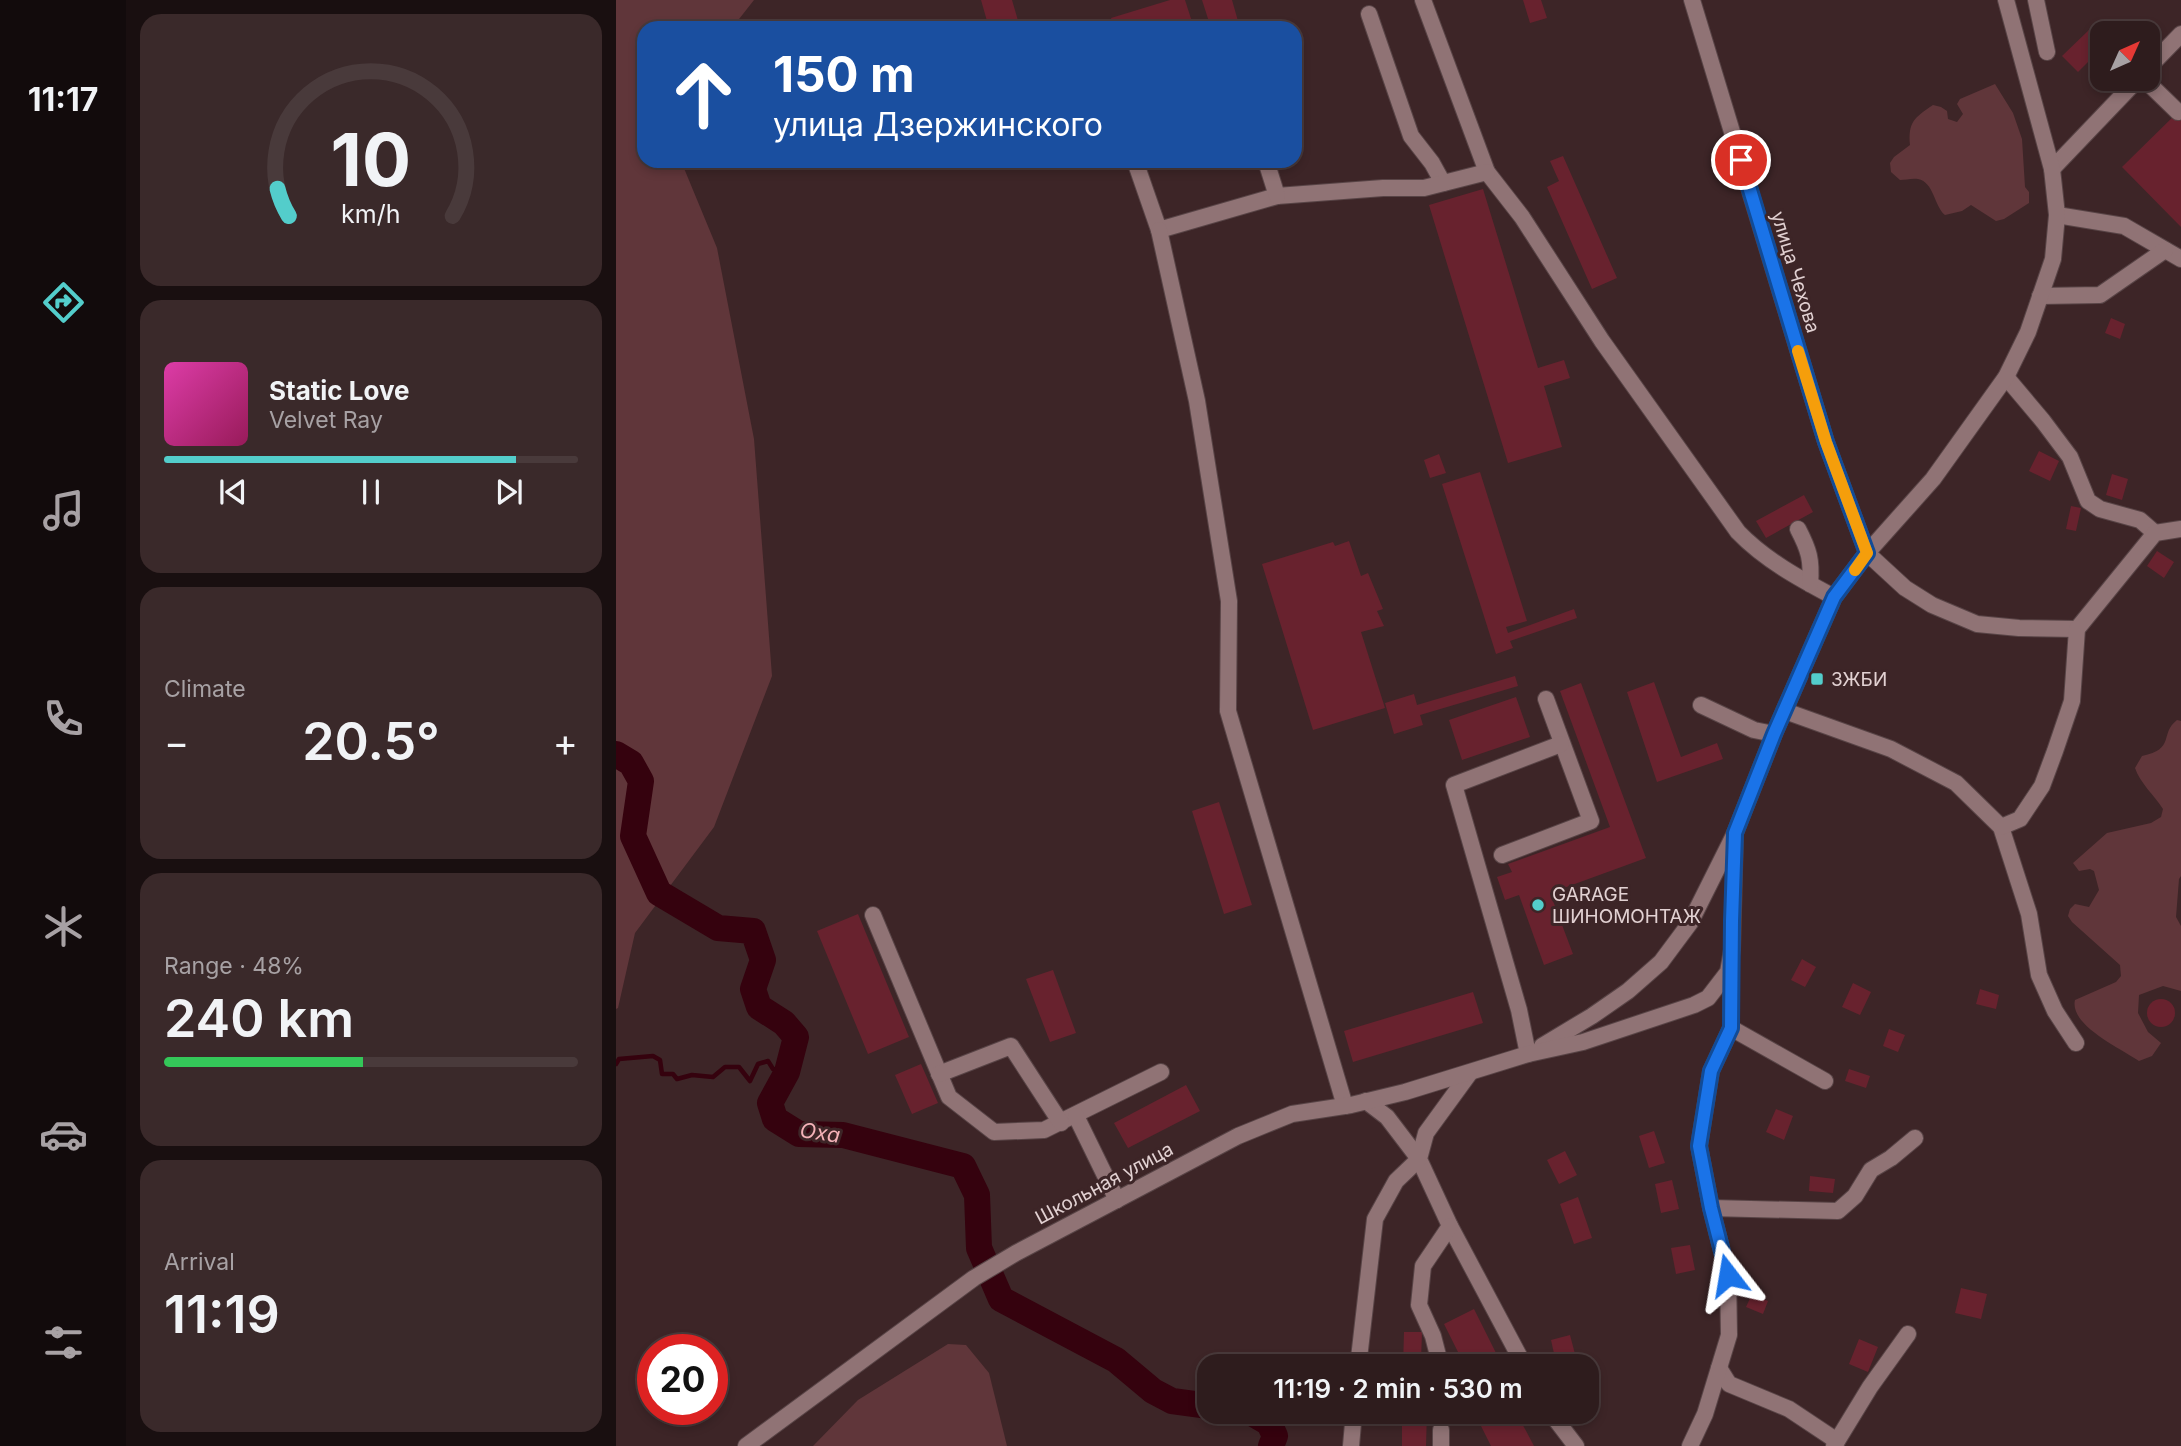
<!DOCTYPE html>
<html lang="en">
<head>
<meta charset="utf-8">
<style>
  body { margin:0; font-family:Inter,sans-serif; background:#3a292a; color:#f1f3f6; height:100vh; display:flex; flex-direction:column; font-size:26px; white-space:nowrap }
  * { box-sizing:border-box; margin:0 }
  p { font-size:23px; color:#a7a1a4 }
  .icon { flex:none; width:38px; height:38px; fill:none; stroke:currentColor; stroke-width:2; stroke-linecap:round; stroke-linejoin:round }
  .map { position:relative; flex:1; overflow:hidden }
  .details { display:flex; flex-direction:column; gap:14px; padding:14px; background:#190f10; width:490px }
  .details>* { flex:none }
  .banner { position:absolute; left:21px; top:21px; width:665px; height:147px; border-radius:21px; box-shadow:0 4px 10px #0003,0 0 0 2px #493a3b; background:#1a4fa0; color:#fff; overflow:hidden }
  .needle { width:46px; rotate:45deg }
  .fabs { position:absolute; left:1474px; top:21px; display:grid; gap:14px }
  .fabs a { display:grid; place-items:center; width:70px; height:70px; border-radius:14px; background:#2e1c1d; box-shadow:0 4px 10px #0003,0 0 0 2px #493a3b; font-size:35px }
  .speed { position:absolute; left:21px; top:1334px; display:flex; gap:14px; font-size:35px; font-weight:700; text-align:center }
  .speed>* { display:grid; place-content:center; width:91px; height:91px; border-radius:50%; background:#2e1c1d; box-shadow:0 4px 10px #0003,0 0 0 2px #493a3b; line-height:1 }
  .speed .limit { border:10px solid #d22; background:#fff; color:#111 }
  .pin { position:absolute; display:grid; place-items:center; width:60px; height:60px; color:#fff; margin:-30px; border:4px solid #fff; border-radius:50%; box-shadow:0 2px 7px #0007 }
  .me { position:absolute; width:77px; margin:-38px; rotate:346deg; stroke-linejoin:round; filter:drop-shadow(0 0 5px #0008) }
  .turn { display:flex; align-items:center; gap:24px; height:147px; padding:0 21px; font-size:32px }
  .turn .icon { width:91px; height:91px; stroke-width:2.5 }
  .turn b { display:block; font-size:49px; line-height:60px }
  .big { font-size:52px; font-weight:600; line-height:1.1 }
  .details .widget { flex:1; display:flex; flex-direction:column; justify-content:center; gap:10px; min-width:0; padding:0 24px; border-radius:21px; background:#3a292a }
  .details .dial { align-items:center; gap:0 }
  .dial svg { height:182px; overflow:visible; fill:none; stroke:#493a3b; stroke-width:7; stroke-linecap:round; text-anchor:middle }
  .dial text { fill:#f1f3f6; stroke:none }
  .song { display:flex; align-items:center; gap:21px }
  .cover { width:84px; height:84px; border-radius:10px; background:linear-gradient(135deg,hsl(320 70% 55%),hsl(330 70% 35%)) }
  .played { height:7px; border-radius:4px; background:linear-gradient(90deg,#53cdcb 85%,#493a3b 85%) }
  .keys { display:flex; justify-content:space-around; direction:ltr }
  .heat { display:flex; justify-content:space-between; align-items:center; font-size:38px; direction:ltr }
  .charge { height:10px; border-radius:5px; background:linear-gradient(90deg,#34c759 48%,#493a3b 0) }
  .trip { position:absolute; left:581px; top:1354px; width:402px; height:70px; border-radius:21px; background:#2e1c1d; box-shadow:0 4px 10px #0003,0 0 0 2px #493a3b; font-weight:600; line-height:70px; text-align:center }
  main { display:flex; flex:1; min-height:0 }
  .menu { display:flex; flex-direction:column; width:126px; justify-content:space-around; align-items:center; background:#120b0c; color:#a7a1a4 }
  .menu .icon { width:49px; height:49px }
  .menu .active { color:#53cdcb }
  .menu b { font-size:32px; color:#f1f3f6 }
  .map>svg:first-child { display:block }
  .green { fill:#60363a }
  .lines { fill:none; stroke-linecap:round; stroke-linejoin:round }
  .stream { stroke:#35020e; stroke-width:4.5 }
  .river { stroke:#35020e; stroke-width:26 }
  .building { fill:#68222e }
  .minor-casing { stroke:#584446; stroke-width:18 }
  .minor { stroke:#907375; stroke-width:16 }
  .route-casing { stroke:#114b97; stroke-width:18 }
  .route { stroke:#1a73e8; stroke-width:12 }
  .slow { stroke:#f59e0b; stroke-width:12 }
  .poi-dot { fill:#53cdcb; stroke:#3d2527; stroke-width:2.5 }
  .labels { text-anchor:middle; stroke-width:6; stroke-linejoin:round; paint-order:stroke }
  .street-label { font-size:19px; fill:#e2d1d2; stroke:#3d2527 }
  .poi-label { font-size:19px; fill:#e2d1d2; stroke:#3d2527; text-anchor:start }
  .water-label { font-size:21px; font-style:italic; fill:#f5b2b8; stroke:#3d2527 }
</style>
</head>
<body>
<main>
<nav class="menu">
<b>11:17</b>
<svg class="icon active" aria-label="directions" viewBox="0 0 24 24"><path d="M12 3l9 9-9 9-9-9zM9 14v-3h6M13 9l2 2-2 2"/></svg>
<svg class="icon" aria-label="music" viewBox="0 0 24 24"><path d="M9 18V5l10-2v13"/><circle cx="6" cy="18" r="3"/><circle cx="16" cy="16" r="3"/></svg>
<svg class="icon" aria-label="phone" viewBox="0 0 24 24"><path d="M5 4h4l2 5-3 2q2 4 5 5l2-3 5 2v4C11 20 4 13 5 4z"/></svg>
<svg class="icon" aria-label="climate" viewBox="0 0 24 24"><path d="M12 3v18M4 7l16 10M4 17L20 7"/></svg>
<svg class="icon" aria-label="car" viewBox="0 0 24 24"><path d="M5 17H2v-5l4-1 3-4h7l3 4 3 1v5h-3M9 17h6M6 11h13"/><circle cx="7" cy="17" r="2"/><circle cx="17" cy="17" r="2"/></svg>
<svg class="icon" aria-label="filters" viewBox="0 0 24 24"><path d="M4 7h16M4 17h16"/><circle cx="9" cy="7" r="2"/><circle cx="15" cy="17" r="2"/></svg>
</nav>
<section class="details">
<div class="widget dial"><svg viewBox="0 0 100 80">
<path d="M14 69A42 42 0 1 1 86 69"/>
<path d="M14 69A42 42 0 0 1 9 57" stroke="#53cdcb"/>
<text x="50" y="56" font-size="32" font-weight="700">10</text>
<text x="50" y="72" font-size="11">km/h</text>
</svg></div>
<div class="widget">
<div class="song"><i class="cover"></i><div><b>Static Love</b><p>Velvet Ray</p></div></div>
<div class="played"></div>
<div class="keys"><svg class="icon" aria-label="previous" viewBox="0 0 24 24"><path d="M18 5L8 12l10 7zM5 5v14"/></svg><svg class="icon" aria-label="pause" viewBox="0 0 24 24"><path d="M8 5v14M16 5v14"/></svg><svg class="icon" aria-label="next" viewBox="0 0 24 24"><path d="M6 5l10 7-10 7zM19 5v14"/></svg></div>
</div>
<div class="widget"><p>Climate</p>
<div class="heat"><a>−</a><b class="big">20.5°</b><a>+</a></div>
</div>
<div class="widget"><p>Range · 48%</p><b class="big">240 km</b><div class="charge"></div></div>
<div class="widget"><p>Arrival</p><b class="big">11:19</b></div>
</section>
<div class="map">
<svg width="1565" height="1446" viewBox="0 0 1565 1446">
  <rect width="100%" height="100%" fill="#3d2527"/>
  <g class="green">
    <path d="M0 0H138L116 28H28V161H65L101 248 138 439 156 676 98 827 19 933 2 1008 0 1009Z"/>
    <path d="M1379 84 1397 113 1406 139 1409 187 1413 192V203L1388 219 1380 221 1355 205 1346 211 1329 215C1318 206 1318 182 1302 179 1296 178 1289 180 1284 180L1275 172 1274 163 1278 157 1294 145C1292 122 1298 118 1317 105L1325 107 1331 111 1332 119 1341 122 1347 114 1341 104 1344 99Z"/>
    <path d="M1561 720 1565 721V876L1563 879 1560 917 1565 926V991L1547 986 1523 995 1522 1013 1532 1032 1545 1043 1536 1056 1523 1061C1504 1048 1453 1025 1459 1000L1500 982 1505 976 1504 965 1456 922 1452 916 1454 909 1459 904 1473 907 1483 890 1478 871 1474 869 1463 871 1457 863 1491 833 1535 823 1545 817 1547 809C1538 795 1524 783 1519 768L1526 756C1560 749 1543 734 1561 720Z"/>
    <path d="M332 1344 350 1345 373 1373 391 1446H197L242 1400Z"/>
  </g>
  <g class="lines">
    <path class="stream" d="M0 1064 3 1059 37 1056 44 1060 46 1074H57L61 1079 76 1075 97 1077 109 1067H123L134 1081 142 1064 152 1061 157 1069 171 1072"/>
    <g class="river">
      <path d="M0 754 15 763 25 781 17 836 43 893 102 928 137 931 147 960 137 989 143 1007 168 1023 180 1037 171 1072 154 1103 159 1119 183 1134 227 1135 347 1166 361 1195 363 1248 385 1299 500 1360 537 1391 556 1401 593 1406"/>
      <path d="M634 1412 653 1423 659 1436 655 1446"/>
    </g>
  </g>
  <g class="building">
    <path d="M365 0H396L403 24 388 28H373Z"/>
    <path d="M554 0H569L578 28H498L495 18Z"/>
    <path d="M586 0H616L624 28H595Z"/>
    <path d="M907 0H925L931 18 914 23Z"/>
    <path d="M1474 29 1486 41V48L1462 72 1446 56Z"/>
    <path d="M1565 109V227L1506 167Z"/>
    <path d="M947 156 1001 278 976 289 931 187 943 181 934 161Z"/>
    <path d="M538 161H570V162L541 170Z"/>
    <path d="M867 189 922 368 948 360 954 378 928 386 946 447 892 463 813 205Z"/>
    <path d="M1495 318 1509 324 1504 339 1489 333Z"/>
    <path d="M1423 451 1443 461 1434 481 1413 471Z"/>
    <path d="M823 454 830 473 814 478 808 460Z"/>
    <path d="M864 472 911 621 890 627 892 633 958 609 961 618 894 641 897 648 880 654 826 484Z"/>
    <path d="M1496 474 1512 479 1506 500 1490 495Z"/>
    <path d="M1188 495 1197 512 1150 538 1140 521Z"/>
    <path d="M1455 506 1465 508 1460 531 1450 529Z"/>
    <path d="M733 541 745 576 752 573 767 609 761 611 768 626 745 632 769 708 697 730 646 564 717 542 719 546Z"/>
    <path d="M1541 551 1558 562 1548 578 1531 566Z"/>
    <path d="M899 676 902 686 804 715 807 725 778 734 769 703 798 694 801 705Z"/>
    <path d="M1038 682 1065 757 1101 743 1107 759 1041 782 1011 692Z"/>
    <path d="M965 683 1030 858 934 893 957 954 928 965 903 895 889 900 881 877 896 872 892 864 994 827 944 691Z"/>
    <path d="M900 697 914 737 846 760 833 720Z"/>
    <path d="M603 802 636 905 608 914 576 811Z"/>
    <path d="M242 914 293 1037 252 1054 201 931Z"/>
    <path d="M1186 959 1200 967 1189 987 1175 980Z"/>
    <path d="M437 970 460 1033 434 1042 410 979Z"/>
    <path d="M1237 983 1255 992 1244 1015 1226 1007Z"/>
    <path d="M1364 989 1383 995 1380 1009 1360 1004Z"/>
    <path d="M857 992 867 1023 737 1062 728 1031Z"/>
    <circle cx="1545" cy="1013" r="14"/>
    <path d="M1273 1029 1289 1035 1282 1052 1267 1046Z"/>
    <path d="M305 1064 322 1103 296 1114 279 1075Z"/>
    <path d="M1233 1069 1254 1076 1250 1088 1229 1081Z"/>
    <path d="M570 1085 584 1111 512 1148 498 1123Z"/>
    <path d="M1160 1109 1177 1116 1168 1140 1150 1132Z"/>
    <path d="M1038 1131 1049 1163 1033 1168 1023 1136Z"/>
    <path d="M949 1151 961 1175 943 1184 931 1160Z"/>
    <path d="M1194 1176 1219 1179 1217 1193 1193 1191Z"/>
    <path d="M1056 1180 1063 1209 1045 1213 1039 1184Z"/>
    <path d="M962 1197 976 1238 958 1244 944 1204Z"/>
    <path d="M1074 1245 1079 1270 1060 1274 1055 1248Z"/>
    <path d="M1345 1288 1371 1294 1365 1319 1339 1313Z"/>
    <path d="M1136 1294 1152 1301 1147 1314 1130 1307Z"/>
    <path d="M858 1309 880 1353 873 1357 877 1367H863L857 1354 846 1360 828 1324Z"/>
    <path d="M788 1332H806L805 1361H811V1367H787Z"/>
    <path d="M954 1335 959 1354 939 1358 935 1340Z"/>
    <path d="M1243 1339 1262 1347 1252 1372 1233 1364Z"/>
    <path d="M786 1412H811L810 1446H786Z"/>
    <path d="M858 1412H900L918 1446H875Z"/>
  </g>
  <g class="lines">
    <g class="minor-casing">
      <g id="minor">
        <path d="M807 0 871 172 906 217 986 341 1122 532C1149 560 1184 579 1218 597"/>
        <path d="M1076 0 1210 442 1251 553 1289 588 1316 605 1361 624 1403 628 1461 629"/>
        <path d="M1420 0 1431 52"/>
        <path d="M753 14 795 136 816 163 827 183"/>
        <path d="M1531 69 1565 34"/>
        <path d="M1528 79 1562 112"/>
        <path d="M519 161 543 230 661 196 767 188H808L871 172"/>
        <path d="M650 161 661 196"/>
        <path d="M1436 169 1522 79"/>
        <path d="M1441 215 1508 226 1565 259"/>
        <path d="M543 230 581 401 613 601 612 711 729 1106"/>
        <path d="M1424 296 1484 295 1549 250"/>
        <path d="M1390 377 1427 421 1454 457 1472 501 1484 509 1524 520 1539 533"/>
        <path d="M1182 529C1193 550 1196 560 1194 584"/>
        <path d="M1085 705 1138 730 1158 734"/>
        <path d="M1169 711 1275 749 1340 783 1385 827 1413 914 1423 975 1439 1011 1460 1043"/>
        <path d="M1385 827 1404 819 1426 786 1439 751 1456 701 1461 629 1539 533 1565 529"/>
        <path d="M886 855 975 821 930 699"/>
        <path d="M257 915 333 1097 378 1132 428 1130 545 1072"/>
        <path d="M1115 1028 1209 1081"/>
        <path d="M926 1046 976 1016 1012 991 1045 962 1074 923 1119 833 1158 734 1218 597 1251 553 1317 479 1390 377 1412 332 1437 259 1441 215 1436 169 1390 0"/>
        <path d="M912 1054 903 1010 838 785 945 744"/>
        <path d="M323 1074 395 1046 445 1123"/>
        <path d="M853 1074 810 1133 803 1159 834 1226 909 1367"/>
        <path d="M460 1116 501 1200"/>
        <path d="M1095 1208 1222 1211 1239 1196 1255 1170 1275 1158 1299 1138"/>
        <path d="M742 1367 759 1219 780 1181 803 1159 771 1117 750 1101"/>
        <path d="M825 1367 817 1336 803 1305 807 1266 834 1226"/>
        <path d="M1103 1368 1113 1384 1173 1409 1221 1441"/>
        <path d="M934 1412 960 1446"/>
        <path d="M130 1446 358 1278 400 1253 622 1136 676 1114 735 1105 789 1092 912 1054 967 1042 1078 1005 1092 998 1112 972 1116 950 1119 833"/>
        <path d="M735 1446 738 1412"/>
        <path d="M825 1446V1430"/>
        <path d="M1074 1446 1089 1414 1113 1335 1112 1275 1095 1208 1083 1146 1095 1071 1115 1028V967"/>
        <path d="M1218 1446 1254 1387 1292 1334"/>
      </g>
    </g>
    <use href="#minor" class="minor"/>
  </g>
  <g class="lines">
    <g class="route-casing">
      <path id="route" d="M1112 1275 1095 1208 1083 1146 1095 1071 1115 1028 1116 921 1119 833 1158 734 1218 597 1251 553 1210 442 1125 160"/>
    </g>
    <use href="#route" class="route"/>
    <path class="slow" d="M1182 351 1210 442 1251 553 1239 570"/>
  </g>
  <g class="poi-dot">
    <rect x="1194" y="672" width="14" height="14" rx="3.5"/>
    <circle cx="922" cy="905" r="7"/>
  </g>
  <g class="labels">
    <g class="street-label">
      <text transform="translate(1180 272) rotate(73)" y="7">улица Чехова</text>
      <text transform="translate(488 1183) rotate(-28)" y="7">Школьная улица</text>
    </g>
    <g class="poi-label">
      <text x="1215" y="686">ЗЖБИ</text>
      <text x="936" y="901">GARAGE<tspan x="936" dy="22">ШИНОМОНТАЖ</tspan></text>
    </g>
    <g class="water-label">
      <text transform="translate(204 1133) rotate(8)" y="7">Оха</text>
    </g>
  </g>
</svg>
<div class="fabs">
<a><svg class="needle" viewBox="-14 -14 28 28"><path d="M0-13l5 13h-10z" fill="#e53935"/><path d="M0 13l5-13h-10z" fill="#a7a1a4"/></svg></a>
</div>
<div class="speed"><div class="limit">20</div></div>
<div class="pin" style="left:1125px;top:160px;background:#d93025"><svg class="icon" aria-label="arrive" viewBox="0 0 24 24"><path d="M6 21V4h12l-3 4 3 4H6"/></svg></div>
<svg class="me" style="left:1112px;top:1275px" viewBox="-20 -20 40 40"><path d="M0-17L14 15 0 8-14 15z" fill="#1a73e8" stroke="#fff" stroke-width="4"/></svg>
<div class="trip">11:19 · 2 min · 530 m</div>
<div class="banner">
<div class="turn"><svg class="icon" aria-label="ahead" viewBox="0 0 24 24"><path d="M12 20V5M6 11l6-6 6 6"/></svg><div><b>150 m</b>улица Дзержинского</div></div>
</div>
</div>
</main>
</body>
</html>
